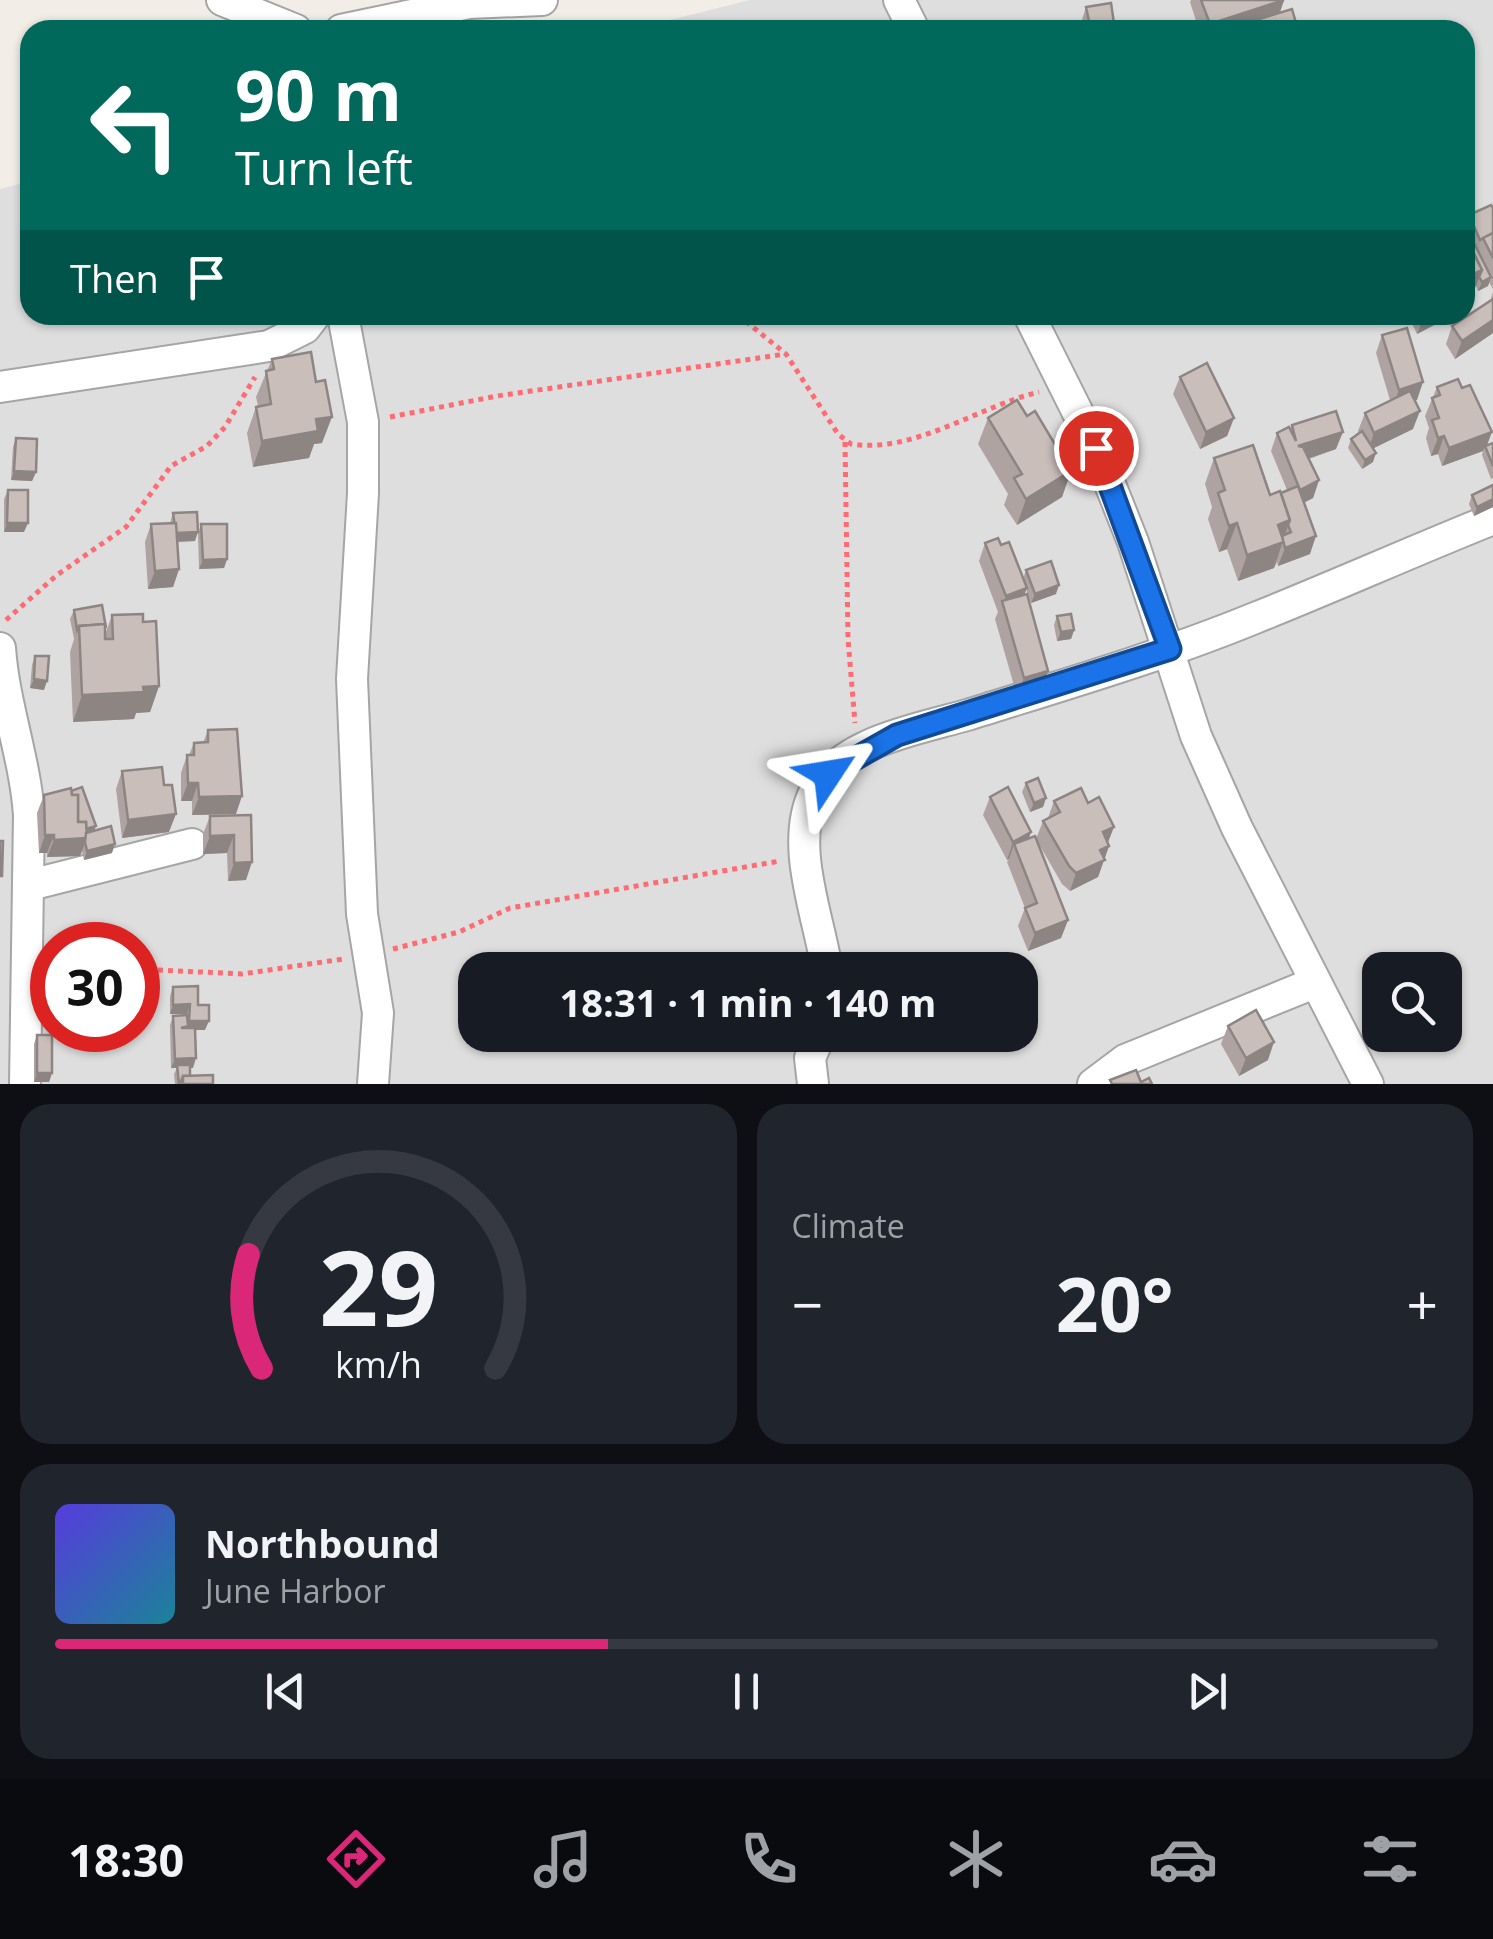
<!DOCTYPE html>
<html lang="en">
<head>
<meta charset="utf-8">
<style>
  body { margin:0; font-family:"Open Sans",sans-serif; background:#20242c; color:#f1f3f6; height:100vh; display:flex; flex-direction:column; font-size:38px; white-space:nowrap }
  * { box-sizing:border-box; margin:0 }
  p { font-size:32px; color:#9ea1a6 }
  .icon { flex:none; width:55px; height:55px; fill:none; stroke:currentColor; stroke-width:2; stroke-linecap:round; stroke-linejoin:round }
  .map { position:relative; height:1084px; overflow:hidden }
  .panel { display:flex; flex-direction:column; gap:20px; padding:20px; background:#0d0f14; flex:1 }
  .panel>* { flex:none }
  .guide { position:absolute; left:20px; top:20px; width:1455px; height:305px; border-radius:30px; box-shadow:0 2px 8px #0004; background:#00695c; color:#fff; overflow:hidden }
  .fabs { position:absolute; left:1362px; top:952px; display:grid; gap:20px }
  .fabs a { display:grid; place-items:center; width:100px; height:100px; border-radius:20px; background:#171b24; box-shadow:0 2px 8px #0004; font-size:50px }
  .speed { position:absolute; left:30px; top:922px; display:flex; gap:20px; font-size:50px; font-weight:700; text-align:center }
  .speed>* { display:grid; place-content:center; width:130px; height:130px; border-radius:50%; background:#171b24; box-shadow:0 2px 8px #0004; line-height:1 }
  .speed .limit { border:15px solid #d22; background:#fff; color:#111 }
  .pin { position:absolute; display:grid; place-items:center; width:85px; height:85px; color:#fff; margin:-42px; border:5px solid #fff; border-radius:50%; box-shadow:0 2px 10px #0007 }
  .me { position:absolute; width:110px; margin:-55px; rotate:57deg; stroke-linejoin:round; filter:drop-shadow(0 0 8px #0008) }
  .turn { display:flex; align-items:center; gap:35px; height:210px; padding:0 50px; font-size:45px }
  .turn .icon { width:130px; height:130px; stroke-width:2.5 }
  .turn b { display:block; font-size:70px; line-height:85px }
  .then { display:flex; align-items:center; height:95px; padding:0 50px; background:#0003; gap:20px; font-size:38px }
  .big { font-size:75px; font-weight:700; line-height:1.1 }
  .panel .widget { flex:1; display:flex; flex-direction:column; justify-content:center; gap:15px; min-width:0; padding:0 35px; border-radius:30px; background:#20242c }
  .panel .dial { align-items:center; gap:0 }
  .dial svg { height:260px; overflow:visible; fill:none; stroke:#363941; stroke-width:7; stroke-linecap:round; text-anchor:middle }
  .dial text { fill:#f1f3f6; stroke:none }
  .song { display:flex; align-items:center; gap:30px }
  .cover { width:120px; height:120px; border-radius:15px; background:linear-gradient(135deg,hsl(250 70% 55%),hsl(190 70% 35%)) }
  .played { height:10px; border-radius:5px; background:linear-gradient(90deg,#db2777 40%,#363941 40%) }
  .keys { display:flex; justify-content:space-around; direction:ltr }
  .heat { display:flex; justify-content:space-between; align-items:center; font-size:55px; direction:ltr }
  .panel .tiles { flex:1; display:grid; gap:20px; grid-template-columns:1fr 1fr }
  .widget:last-child { grid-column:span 2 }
  .trip { position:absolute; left:458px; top:952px; width:580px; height:100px; border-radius:30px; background:#171b24; box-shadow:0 2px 8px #0004; font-weight:700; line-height:100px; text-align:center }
  .tab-bar { display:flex; height:160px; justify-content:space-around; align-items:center; background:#090b0e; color:#9ea1a6 }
  .tab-bar .icon { width:70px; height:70px }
  .tab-bar .active { color:#db2777 }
  .tab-bar b { font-size:45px; color:#f1f3f6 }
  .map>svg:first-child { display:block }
  .residential { fill:#dfdede; fill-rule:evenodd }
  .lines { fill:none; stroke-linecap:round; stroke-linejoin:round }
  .minor-casing { stroke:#a5a5a5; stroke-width:34 }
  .path { stroke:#ff6b72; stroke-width:5; stroke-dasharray:5 5; stroke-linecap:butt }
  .minor { stroke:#fff; stroke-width:30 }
  .wall { fill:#aea3a0 }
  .shaded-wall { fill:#8d8582 }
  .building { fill:#cabeba; stroke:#8d8582; stroke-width:2.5 }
  .route-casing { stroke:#114b97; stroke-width:25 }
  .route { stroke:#1a73e8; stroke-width:18 }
</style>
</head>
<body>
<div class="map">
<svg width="1493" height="1084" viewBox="0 0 1493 1084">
  <rect width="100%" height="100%" fill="#f2ede7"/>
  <path class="residential" d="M750 0H1493V1084H0V189L30 181V315H1465V30H630ZM52 945H138V1030H52ZM475 970H1020V1035H475ZM1380 970H1445V1035H1380Z"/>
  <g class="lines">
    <g class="minor-casing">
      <g id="minor">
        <path d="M222 0 296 30"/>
        <path d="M899 0 914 30"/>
        <path d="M341 30 469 3 542 0"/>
        <path d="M343 315 363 422V493L352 679 362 914 378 1013 373 1084"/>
        <path d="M1029 315 1096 449 1133 542 1196 736 1237 828 1368 1084"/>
        <path d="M0 387 269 346 305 328 315 315"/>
        <path d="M0 648C4 705 25 758 29 815L25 1084"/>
        <path d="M30 885 192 844"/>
        <path d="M827 970C819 916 788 844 815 791 841 741 919 729 967 715 1063 685 1162 656 1255 618 1335 586 1413 551 1493 519"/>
        <path d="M813 1084 810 1058 820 1035"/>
        <path d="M1093 1084 1125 1060 1314 983"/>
      </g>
    </g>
    <g class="path">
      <path d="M738 315 786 354 838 434 851 444C914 454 979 406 1039 392"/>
      <path d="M390 417 497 396 786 354"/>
      <path d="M845 442 848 639 855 723"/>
      <path d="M6 620 57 575 126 527 171 466 207 446 225 427 255 377"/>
      <path d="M393 949 459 932 510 908 780 861"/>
      <path d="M138 969 242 974 343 959"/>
    </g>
    <use href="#minor" class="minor"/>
  </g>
  <g class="wall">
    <path d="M1191 0H1284L1280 12 1298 30H1199L1190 2Z"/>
    <path d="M1086 7 1115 30H1058L1059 26 1081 23Z"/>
    <path d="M1493 208V289L1489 282 1488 286 1478 291 1476 286 1465 293V250L1475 245 1466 224 1469 215Z"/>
    <path d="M1493 292V333L1455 359 1446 344 1452 326 1492 299 1491 298Z"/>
    <path d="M1408 315H1443L1440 322 1417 334Z"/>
    <path d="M1382 335 1423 382 1415 401 1413 429 1373 448V462L1362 469 1348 448 1351 439 1359 433 1358 431 1365 413 1390 400 1376 353Z"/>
    <path d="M272 359 322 443 314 444 309 458 253 467 247 433 256 407 258 406 256 397Z"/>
    <path d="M1180 377 1234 418 1227 436 1200 449 1173 394Z"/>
    <path d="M1437 387 1487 445 1493 443V478L1491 479 1482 455 1483 451 1442 466 1438 454 1431 456 1426 438 1429 428 1425 416Z"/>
    <path d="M1027 416 1071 471 1062 497 1017 525 1004 505 1008 494 978 444 988 418Z"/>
    <path d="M1292 425 1336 449 1309 459 1319 480 1313 498 1304 503 1310 554 1278 566 1277 562 1274 568 1238 581 1227 549 1219 552 1208 519 1212 507 1205 484 1214 458 1270 495 1287 490 1271 451 1277 433 1290 430Z"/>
    <path d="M16 438 36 472 32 481 11 480 13 447Z"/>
    <path d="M1493 485V507L1474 516 1469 504 1472 495Z"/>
    <path d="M8 490 24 532H4V499Z"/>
    <path d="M173 513 195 541 177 542 179 569 173 587 148 589 145 542 151 524 170 523Z"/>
    <path d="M201 524 227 559 224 568 199 569 198 534Z"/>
    <path d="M985 543 1001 545 1023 579 1026 570 1056 594 1031 603 1026 589 1024 594 1048 671 1042 688 1017 696 995 619 998 612 979 561Z"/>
    <path d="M74 610 105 635 112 615 143 622 159 686 150 712 136 713 134 719 73 722 70 652 74 639 70 619Z"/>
    <path d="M1057 616 1074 630 1071 639 1057 641 1054 625Z"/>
    <path d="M35 656 44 690 30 688 32 665Z"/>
    <path d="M208 730 236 814 192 815V801H181V773L187 755H189L194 743H203Z"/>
    <path d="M122 771 164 785 169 832 122 838 116 789Z"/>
    <path d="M1026 783 1046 798 1043 807 1030 812 1022 792Z"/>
    <path d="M71 791 96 826 94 831 112 853 84 860 82 851 80 856 47 857V853H39L37 813 44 795Z"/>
    <path d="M990 797 1029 839 1068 920 1061 938 1028 951 1018 926 1025 908 1007 862 1009 859 1007 860 983 815Z"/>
    <path d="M1054 801 1108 843 1109 846 1098 877 1070 891 1062 884 1036 839 1043 821 1048 818Z"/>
    <path d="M251 815 246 880 228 881 227 853 203 854V834L210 816Z"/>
    <path d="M173 987 198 1005 205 1030H195L193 1068H190V1076L213 1084H175L174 1074 177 1068H171L170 1025 173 1016 187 1014H170V996Z"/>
    <path d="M1228 1026 1268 1060 1239 1076 1221 1044Z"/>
    <path d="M37 1035 52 1073 49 1082H34V1044Z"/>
  </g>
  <g class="shaded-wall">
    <path d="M1284 0 1278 18 1241 30H1207L1210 24Z"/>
    <path d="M1482 270 1475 288 1465 293V278Z"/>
    <path d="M1491 277 1488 286 1478 291 1482 282Z"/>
    <path d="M1439 315H1443L1440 322 1417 334 1421 325Z"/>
    <path d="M1493 320V333L1455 359 1462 341Z"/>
    <path d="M1423 382 1417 400 1392 408 1399 390Z"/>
    <path d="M1420 411 1413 429 1368 451 1374 433Z"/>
    <path d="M332 417 322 443 314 444 309 458 253 467 262 441 316 419Z"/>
    <path d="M1234 418 1227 436 1200 449 1206 432Z"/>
    <path d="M1343 432 1336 449 1292 464 1298 446Z"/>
    <path d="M1492 432 1486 448 1485 446 1483 451 1442 466 1449 448Z"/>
    <path d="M1444 436 1438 454 1431 456 1438 438Z"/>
    <path d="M1376 453 1373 462 1362 469 1365 460Z"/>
    <path d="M14 471 36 472 32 481 11 480Z"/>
    <path d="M1071 471 1062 497 1017 525 1026 499Z"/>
    <path d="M1319 480 1313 498 1294 507 1300 490Z"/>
    <path d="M1493 499V507L1474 516 1477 507Z"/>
    <path d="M1290 520 1274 568 1238 581 1247 555 1278 525Z"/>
    <path d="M7 523H28L24 532H4Z"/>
    <path d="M1237 523 1227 549 1219 552 1229 526Z"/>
    <path d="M198 532 195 541 171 542 174 533Z"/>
    <path d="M1316 536 1310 554 1278 566 1285 548Z"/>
    <path d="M227 559 224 568 199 569 203 560Z"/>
    <path d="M179 569 173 587 148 589 155 571Z"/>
    <path d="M1059 585 1056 594 1031 603 1035 594Z"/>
    <path d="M1027 588 1020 606 1003 604 1006 596Z"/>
    <path d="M1074 630 1071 639 1057 641 1061 632Z"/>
    <path d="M1048 671 1042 688 1017 696 1024 678Z"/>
    <path d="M34 679 47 681 44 690 30 688Z"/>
    <path d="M159 686 150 712 136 713 134 719 73 722 82 695Z"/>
    <path d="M188 783H198L192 801H181Z"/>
    <path d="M242 796 236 814 192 815 199 797Z"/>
    <path d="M1046 798 1043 807 1030 812 1034 803Z"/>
    <path d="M176 814 169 832 122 838 128 820Z"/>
    <path d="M96 826 92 835 87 838 80 856 47 857 54 840Z"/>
    <path d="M1114 827 1107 845 1103 832Z"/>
    <path d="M1031 832 1025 850 1014 844 1009 859 1007 860 1013 842Z"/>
    <path d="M45 835H54L47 853H39Z"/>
    <path d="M234 835 227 853 203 854 210 836Z"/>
    <path d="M115 844 112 853 84 860 87 851Z"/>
    <path d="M1109 846 1098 877 1070 891 1076 873 1100 850Z"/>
    <path d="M252 862 246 880 228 881 234 863Z"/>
    <path d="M1068 920 1061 938 1028 951 1035 933Z"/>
    <path d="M190 1004 187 1014H170L173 1005Z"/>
    <path d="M189 1021H209L205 1030H186L181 1028 187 1026Z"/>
    <path d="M1274 1042 1268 1060 1239 1076 1246 1058Z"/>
    <path d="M196 1058 193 1068H171L175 1059Z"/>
    <path d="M37 1073H52L49 1082H34Z"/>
  </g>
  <g class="building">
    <path d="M1201 0H1284L1210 24Z"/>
    <path d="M1111 3 1115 30H1060L1059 26 1089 21 1086 7Z"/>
    <path d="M1292 9 1298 30H1223Z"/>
    <path d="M1413 24 1415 30H1397Z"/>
    <path d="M1491 205 1493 208V233L1480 240 1469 215Z"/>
    <path d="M1493 233V258L1483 238Z"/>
    <path d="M1475 245 1491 277 1482 282 1479 277 1482 270 1473 252 1468 254 1465 250Z"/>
    <path d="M1473 252 1482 270 1465 278V256Z"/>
    <path d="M1493 299V320L1462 341 1452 326Z"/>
    <path d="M1416 315H1439L1421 325Z"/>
    <path d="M1407 328 1423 382 1399 390 1382 335Z"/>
    <path d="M311 352 316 382 325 380 332 417 316 419 318 431 262 441 256 407 271 404 266 371 274 369 272 359Z"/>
    <path d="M1207 363 1234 418 1206 432 1180 377Z"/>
    <path d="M1458 379 1462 388 1470 385 1492 432 1449 448 1444 436 1438 438 1432 420 1439 418 1432 398 1440 395 1437 387Z"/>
    <path d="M1410 391 1420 411 1374 433 1365 413Z"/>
    <path d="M1017 400 1027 416 1035 411 1071 471 1026 499 1014 478 1022 474 988 418Z"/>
    <path d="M1336 411 1343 432 1298 446 1303 447 1319 480 1300 490 1277 433 1289 427 1296 441 1292 425Z"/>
    <path d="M1362 431 1376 453 1365 460 1351 439Z"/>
    <path d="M16 438 37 439 36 472 14 471Z"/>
    <path d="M1493 443V466L1485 446Z"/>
    <path d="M1253 445 1270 495 1280 491 1290 520 1278 525 1284 542 1247 555 1237 523 1229 526 1218 493 1225 490 1214 458Z"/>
    <path d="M1493 485V499L1477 507 1472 495Z"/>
    <path d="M1298 486 1316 536 1285 548 1282 536 1291 532 1288 525 1290 520 1281 493Z"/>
    <path d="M8 490H28V523H7Z"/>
    <path d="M197 512 198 532 176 533 173 513Z"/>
    <path d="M176 523 179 569 155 571 151 524Z"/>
    <path d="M201 524H227V559L203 560Z"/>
    <path d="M998 538 1001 545 1009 542 1027 588 1006 596 985 543Z"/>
    <path d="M1051 561 1059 585 1035 594 1026 570Z"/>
    <path d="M1027 594 1048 671 1024 678 1002 601Z"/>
    <path d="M102 605 106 628 105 624 79 626 77 630 74 610Z"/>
    <path d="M143 614V622L156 621 159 686 143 687 144 692 82 695 79 626 105 624V639H113L112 615Z"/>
    <path d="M1071 614 1074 630 1061 632 1057 616Z"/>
    <path d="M35 656H49L47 681 34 679Z"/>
    <path d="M237 729 242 796 199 797 198 783H188L187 755H194V743L208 742V730Z"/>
    <path d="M162 767 164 785H172L176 814 128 820 122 771Z"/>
    <path d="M1038 778 1046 798 1034 803 1026 783Z"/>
    <path d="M82 787 96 826 86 829V822H78V795H72L71 791Z"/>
    <path d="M1008 787 1031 832 1013 842 990 797Z"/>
    <path d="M71 788 72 795H78V822H86L87 838 54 840V835H45L44 795Z"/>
    <path d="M1081 788 1088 803 1099 797 1114 827 1103 832 1109 846 1100 850 1105 860 1076 873 1069 866 1043 821 1060 812 1054 801Z"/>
    <path d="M251 815 252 862 234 863V835L210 836V816Z"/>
    <path d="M111 826 115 844 87 851 85 842 86 833Z"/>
    <path d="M1035 836 1068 920 1035 933 1025 908 1037 903 1014 844Z"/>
    <path d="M0 841H3L2 876H0Z"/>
    <path d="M198 986V1005H209V1021H189L190 1004 173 1005V987Z"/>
    <path d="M1256 1010 1274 1042 1246 1058 1228 1026Z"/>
    <path d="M187 1015 188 1026 181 1028H195L196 1058 175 1059 173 1016Z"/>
    <rect x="37" y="1035" width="15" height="38"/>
    <path d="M177 1065H190V1076H183L180 1084H179Z"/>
    <path d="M1136 1070 1141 1082 1149 1078 1152 1084H1112L1110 1080Z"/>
    <path d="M213 1075V1084H183V1076Z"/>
  </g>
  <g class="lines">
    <g class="route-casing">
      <path id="route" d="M828 774 897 735 1170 649 1096 448"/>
    </g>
    <use href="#route" class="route"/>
  </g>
</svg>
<div class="fabs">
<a><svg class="icon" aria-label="search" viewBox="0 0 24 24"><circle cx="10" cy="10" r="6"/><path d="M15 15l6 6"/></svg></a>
</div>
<div class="speed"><div class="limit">30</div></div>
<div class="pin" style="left:1096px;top:448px;background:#d93025"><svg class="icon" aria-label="arrive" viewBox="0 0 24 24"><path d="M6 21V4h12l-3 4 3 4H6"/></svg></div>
<svg class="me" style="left:828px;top:774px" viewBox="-20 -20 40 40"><path d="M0-17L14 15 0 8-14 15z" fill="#1a73e8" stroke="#fff" stroke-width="4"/></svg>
<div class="trip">18:31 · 1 min · 140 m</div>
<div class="guide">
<div class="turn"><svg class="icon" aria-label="left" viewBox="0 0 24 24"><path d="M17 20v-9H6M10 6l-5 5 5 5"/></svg><div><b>90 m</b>Turn left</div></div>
<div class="then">Then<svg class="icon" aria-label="arrive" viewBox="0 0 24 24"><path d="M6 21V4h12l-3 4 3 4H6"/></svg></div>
</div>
</div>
<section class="panel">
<div class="tiles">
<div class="widget dial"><svg viewBox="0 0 100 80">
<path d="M14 69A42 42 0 1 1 86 69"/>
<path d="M14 69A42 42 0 0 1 10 34" stroke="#db2777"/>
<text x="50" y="56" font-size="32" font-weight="700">29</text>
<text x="50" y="72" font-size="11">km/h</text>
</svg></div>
<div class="widget"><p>Climate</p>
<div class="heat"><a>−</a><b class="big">20°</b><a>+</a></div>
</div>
<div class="widget">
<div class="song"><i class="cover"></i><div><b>Northbound</b><p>June Harbor</p></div></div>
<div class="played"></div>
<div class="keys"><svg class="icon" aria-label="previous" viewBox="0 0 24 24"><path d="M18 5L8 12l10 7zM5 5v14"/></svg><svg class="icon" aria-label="pause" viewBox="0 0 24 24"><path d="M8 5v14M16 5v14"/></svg><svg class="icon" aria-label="next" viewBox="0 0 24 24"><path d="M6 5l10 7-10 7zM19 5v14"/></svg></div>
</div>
</div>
</section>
<nav class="tab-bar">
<b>18:30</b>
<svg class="icon active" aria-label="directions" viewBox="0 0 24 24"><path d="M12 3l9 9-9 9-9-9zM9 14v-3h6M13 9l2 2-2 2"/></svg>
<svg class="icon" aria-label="music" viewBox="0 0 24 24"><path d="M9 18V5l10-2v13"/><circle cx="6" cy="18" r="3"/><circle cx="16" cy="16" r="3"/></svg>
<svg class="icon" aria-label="phone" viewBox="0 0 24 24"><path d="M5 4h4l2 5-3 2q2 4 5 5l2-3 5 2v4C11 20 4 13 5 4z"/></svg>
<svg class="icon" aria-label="climate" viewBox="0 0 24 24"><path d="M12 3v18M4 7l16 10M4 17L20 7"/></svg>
<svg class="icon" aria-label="car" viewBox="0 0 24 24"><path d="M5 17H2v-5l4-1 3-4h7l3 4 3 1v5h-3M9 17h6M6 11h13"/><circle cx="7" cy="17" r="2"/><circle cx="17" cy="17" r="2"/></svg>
<svg class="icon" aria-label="filters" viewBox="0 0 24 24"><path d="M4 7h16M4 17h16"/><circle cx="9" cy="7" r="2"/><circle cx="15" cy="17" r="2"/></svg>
</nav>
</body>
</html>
